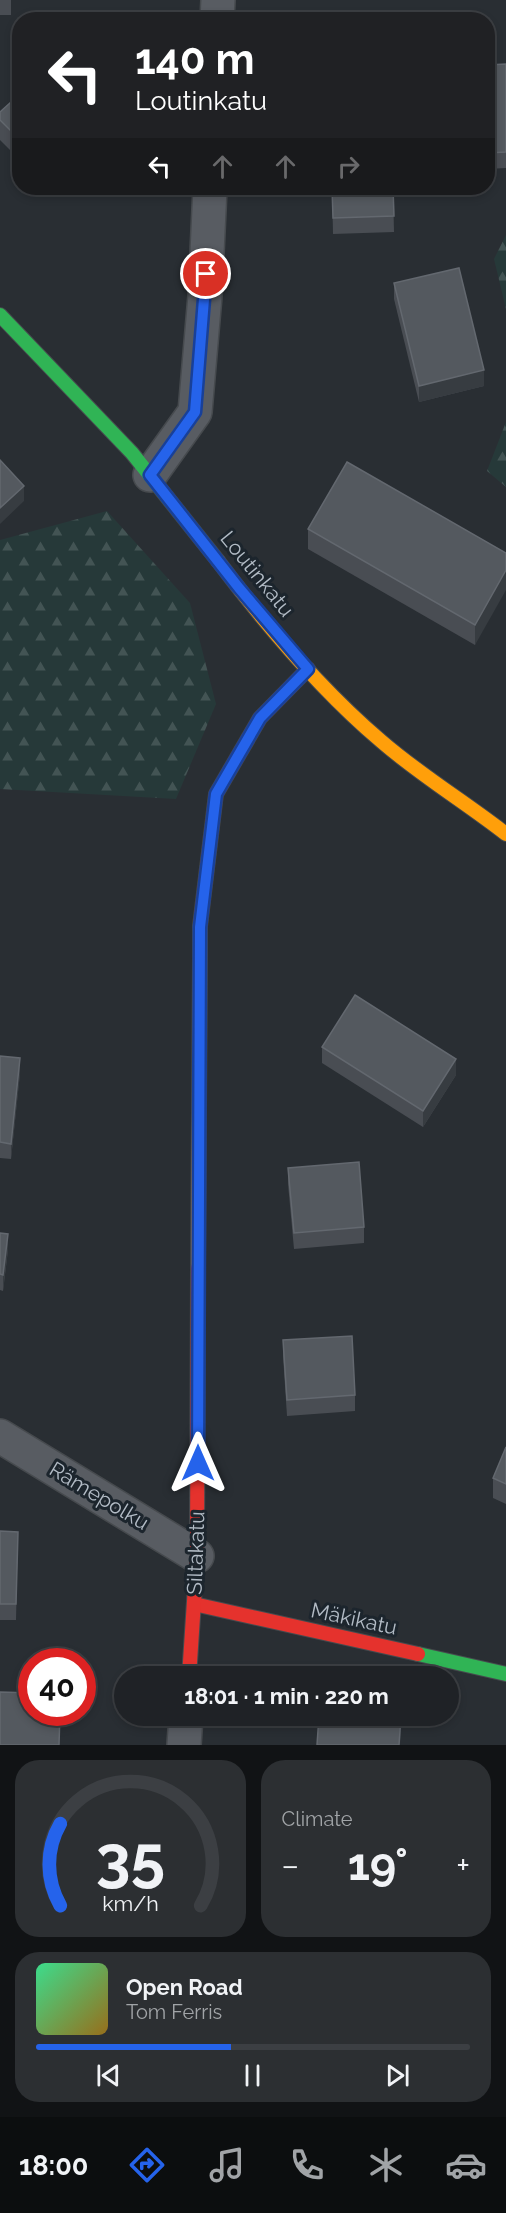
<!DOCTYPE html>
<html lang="en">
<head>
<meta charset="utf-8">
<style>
  body { margin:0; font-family:Raleway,sans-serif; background:#2c2f32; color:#f1f3f6; height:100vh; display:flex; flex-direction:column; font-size:22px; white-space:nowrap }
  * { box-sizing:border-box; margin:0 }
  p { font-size:20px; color:#a1a4a7 }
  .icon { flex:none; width:33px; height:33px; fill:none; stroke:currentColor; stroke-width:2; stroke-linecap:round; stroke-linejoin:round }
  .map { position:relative; height:1745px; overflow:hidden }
  .side { display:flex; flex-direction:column; gap:15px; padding:15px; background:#111315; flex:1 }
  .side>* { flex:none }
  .guide { position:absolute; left:12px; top:12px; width:483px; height:183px; border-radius:24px; box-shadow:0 3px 9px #0003,0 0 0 2px #3c3f43; background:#202124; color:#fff; overflow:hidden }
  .speed { position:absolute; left:18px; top:1648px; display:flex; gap:12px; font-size:30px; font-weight:700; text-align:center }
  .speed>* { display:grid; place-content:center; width:78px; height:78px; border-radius:50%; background:#1f2226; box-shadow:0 3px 9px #0003,0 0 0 2px #3c3f43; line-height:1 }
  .speed .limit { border:9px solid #d22; background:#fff; color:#111 }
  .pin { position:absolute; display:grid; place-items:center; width:51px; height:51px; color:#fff; margin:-26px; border:3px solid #fff; border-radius:50%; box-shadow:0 2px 6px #0007 }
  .me { position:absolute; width:66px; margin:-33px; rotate:0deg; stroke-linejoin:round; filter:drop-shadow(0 0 4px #0008) }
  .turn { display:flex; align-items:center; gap:21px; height:126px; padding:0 24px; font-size:27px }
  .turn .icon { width:78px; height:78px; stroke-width:2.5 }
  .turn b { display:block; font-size:42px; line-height:51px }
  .lanes { display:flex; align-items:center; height:57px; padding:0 24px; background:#0003; justify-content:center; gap:30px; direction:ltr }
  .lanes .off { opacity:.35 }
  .big { font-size:45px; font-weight:700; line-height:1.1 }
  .side .tile { flex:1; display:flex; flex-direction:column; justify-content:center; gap:9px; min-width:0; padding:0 21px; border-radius:24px; background:#2c2f32 }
  .side .dial { align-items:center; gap:0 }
  .dial svg { height:156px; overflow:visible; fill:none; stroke:#3c3f43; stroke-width:7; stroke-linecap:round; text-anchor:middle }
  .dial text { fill:#f1f3f6; stroke:none }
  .song { display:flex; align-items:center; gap:18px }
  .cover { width:72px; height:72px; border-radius:9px; background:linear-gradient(135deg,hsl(150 70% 55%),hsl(40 70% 35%)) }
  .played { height:6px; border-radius:3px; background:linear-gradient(90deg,#2563eb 45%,#3c3f43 45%) }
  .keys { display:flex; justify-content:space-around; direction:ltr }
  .heat { display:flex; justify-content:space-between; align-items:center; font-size:33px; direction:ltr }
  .side .tiles { flex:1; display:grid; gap:15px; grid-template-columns:1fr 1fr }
  .tile:last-child { grid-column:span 2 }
  .trip { position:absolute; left:114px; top:1666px; width:345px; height:60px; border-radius:30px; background:#1f2226; box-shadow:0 3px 9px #0003,0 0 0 2px #3c3f43; font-weight:700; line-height:60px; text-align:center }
  .tabs { display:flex; height:96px; justify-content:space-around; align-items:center; background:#0c0e0f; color:#a1a4a7 }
  .tabs .icon { width:42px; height:42px }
  .tabs .on { color:#2563eb }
  .tabs b { font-size:27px; color:#f1f3f6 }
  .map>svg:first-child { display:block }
  .forest { fill:url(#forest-firs) }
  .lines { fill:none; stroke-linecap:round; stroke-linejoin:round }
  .street-casing { stroke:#464a4e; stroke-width:36 }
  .fast-casing { stroke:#464a4e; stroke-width:16 }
  .slow-casing { stroke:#464a4e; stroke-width:16 }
  .jam-casing { stroke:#464a4e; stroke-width:16 }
  .street { stroke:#585c62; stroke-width:33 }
  .fast { stroke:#30b455; stroke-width:14 }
  .slow { stroke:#ff9f0a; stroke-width:14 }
  .jam { stroke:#e5322d; stroke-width:14 }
  .wall { fill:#494d53 }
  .shaded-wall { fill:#373c41 }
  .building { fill:#54595f; stroke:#63686f; stroke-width:1.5 }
  .route-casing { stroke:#184099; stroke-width:15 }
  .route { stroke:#2563eb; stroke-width:10 }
  .labels { text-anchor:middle; stroke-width:6; stroke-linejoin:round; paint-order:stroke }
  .street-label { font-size:21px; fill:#b2bbc5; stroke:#1c252d }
</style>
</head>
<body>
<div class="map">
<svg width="506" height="1745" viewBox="0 0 506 1745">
  <defs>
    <pattern id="forest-firs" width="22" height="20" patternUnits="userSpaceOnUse" patternTransform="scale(1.5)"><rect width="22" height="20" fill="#263939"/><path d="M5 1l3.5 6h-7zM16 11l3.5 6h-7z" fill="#435454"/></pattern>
  </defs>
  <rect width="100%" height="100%" fill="#292e33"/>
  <g class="forest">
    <path d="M506 235V309L494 259Z"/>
    <path d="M506 422V487L487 471Z"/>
    <path d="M107 511 190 603 216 704 176 799 0 789V540Z"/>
  </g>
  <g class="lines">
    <g class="street-casing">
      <g id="street">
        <path d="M217 20 218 0"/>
        <path d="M150 475 195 412 205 296 210 188"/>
        <path d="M0 1436 197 1556"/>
        <path d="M184 1745 186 1716"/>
      </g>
    </g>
    <g class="fast-casing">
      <g id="fast">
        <path d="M0 315 132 453 218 561"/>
        <path d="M418 1654 506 1674"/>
      </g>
    </g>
    <g class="slow-casing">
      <g id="slow">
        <path d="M218 561C266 625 320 689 381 741 420 775 465 802 506 834"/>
        <path d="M198 1268 200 957"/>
      </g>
    </g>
    <g class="jam-casing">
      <g id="jam">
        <path d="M200 957V926L216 794 260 718 308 669"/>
        <path d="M194 1604 418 1654"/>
        <path d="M189 1677 197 1556 198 1268"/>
      </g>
    </g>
    <use href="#street" class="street"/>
    <use href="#fast" class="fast"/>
    <use href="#slow" class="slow"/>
    <use href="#jam" class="jam"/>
  </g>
  <g class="wall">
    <rect x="0" y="0" width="11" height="15"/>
    <path d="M506 64V168L488 169V65Z"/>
    <path d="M20 94V160L0 140V112Z"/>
    <path d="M332 188H393L394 232 333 234Z"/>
    <path d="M394 283 484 386 419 402 394 299Z"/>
    <path d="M308 529 506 553 475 645 308 549Z"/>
    <path d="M322 1047 456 1075 423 1127 322 1063Z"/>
    <path d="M0 1056 20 1073 11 1159 0 1158Z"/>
    <path d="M288 1168 364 1227V1243L294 1249 288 1184Z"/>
    <path d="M0 1233 8 1250 3 1291 0 1290Z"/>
    <path d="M283 1340 355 1395V1411L287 1416 283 1356Z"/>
    <path d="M506 1447V1504L493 1498V1478Z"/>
    <path d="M0 1531 18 1532 16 1620H0Z"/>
  </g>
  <g class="shaded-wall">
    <path d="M484 370V386L419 402V386Z"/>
    <path d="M24 486V501L0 524V508Z"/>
    <path d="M506 570V590L475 645V625Z"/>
    <path d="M20 1058V1073L11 1159V1144Z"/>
    <path d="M456 1059V1075L423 1127V1111Z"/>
    <path d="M8 1234V1250L3 1291V1275Z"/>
    <path d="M401 1716H402L400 1745H399Z"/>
  </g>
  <g class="building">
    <path d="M506 64V152L488 153V65Z"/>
    <path d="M20 94V140L0 120V112Z"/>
    <path d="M332 188H393L394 216 333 218Z"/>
    <path d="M459 268 484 370 419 386 394 283Z"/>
    <path d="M0 460 24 486 0 508Z"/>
    <path d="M347 462 506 553V570L475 625 308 529Z"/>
    <path d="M355 995 456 1059 423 1111 322 1047Z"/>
    <path d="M0 1056 20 1058 11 1144 0 1142Z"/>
    <path d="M359 1162 364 1227 294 1233 288 1168Z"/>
    <path d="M0 1233 8 1234 3 1275 0 1274Z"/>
    <path d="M352 1336 355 1395 287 1400 283 1340Z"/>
    <path d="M506 1447V1484L493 1478Z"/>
    <path d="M0 1531 18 1532 16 1604H0Z"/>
    <path d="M322 1676 344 1677H322Z"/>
    <path d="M0 1692 32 1693V1713H60L59 1745H0Z"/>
    <path d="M319 1716H401L399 1745H317Z"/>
  </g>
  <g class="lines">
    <g class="route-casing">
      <path id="route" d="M198 1463 200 927 216 794 260 718 308 669 239 588 150 475 195 412 206 274"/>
    </g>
    <use href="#route" class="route"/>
  </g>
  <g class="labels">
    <g class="street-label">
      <text transform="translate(257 574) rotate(51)" y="7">Loutinkatu</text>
      <text transform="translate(99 1496) rotate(31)" y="7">Rämepolku</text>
      <text transform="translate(196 1553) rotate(-88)" y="7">Siltakatu</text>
      <text transform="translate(354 1619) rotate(12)" y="7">Mäkikatu</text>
    </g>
  </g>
</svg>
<div class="speed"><div class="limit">40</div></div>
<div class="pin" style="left:206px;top:274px;background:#d93025"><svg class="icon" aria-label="arrive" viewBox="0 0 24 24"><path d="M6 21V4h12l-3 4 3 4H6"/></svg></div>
<svg class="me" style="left:198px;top:1463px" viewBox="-20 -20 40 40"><path d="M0-17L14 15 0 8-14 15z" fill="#2563eb" stroke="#fff" stroke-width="4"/></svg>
<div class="trip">18:01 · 1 min · 220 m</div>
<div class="guide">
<div class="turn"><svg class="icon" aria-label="left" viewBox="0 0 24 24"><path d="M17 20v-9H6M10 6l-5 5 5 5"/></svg><div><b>140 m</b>Loutinkatu</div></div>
<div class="lanes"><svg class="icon" aria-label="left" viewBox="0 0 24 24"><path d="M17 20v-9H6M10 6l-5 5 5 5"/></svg><svg class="icon off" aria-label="ahead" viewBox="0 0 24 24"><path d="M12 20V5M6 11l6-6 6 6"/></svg><svg class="icon off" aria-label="ahead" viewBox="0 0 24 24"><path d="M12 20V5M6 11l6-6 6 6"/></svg><svg class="icon off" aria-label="right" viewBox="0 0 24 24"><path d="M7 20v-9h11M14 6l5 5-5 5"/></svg></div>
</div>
</div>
<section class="side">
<div class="tiles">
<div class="tile dial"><svg viewBox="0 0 100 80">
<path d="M14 69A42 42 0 1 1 86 69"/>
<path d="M14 69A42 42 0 0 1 14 27" stroke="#2563eb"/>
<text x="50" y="56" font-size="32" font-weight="700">35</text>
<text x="50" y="72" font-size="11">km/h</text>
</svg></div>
<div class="tile"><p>Climate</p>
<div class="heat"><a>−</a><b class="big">19°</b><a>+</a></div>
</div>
<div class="tile">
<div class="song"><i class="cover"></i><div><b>Open Road</b><p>Tom Ferris</p></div></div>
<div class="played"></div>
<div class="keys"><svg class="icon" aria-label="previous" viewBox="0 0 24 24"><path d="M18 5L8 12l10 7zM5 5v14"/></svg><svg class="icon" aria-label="pause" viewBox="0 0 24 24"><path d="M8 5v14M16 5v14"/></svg><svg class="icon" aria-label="next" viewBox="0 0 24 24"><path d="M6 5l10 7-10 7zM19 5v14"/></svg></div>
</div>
</div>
</section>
<nav class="tabs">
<b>18:00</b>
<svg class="icon on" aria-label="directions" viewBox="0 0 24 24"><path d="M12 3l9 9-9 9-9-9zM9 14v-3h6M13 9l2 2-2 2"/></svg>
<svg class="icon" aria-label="music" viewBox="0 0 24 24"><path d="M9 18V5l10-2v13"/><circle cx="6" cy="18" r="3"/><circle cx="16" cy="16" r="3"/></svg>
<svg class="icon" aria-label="phone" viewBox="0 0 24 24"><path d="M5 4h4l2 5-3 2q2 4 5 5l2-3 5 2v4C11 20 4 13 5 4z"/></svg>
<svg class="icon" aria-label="climate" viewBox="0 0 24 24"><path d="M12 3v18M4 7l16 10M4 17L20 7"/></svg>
<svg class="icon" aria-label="car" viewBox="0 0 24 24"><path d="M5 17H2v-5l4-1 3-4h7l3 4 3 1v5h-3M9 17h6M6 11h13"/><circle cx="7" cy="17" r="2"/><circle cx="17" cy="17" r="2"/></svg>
</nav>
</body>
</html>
